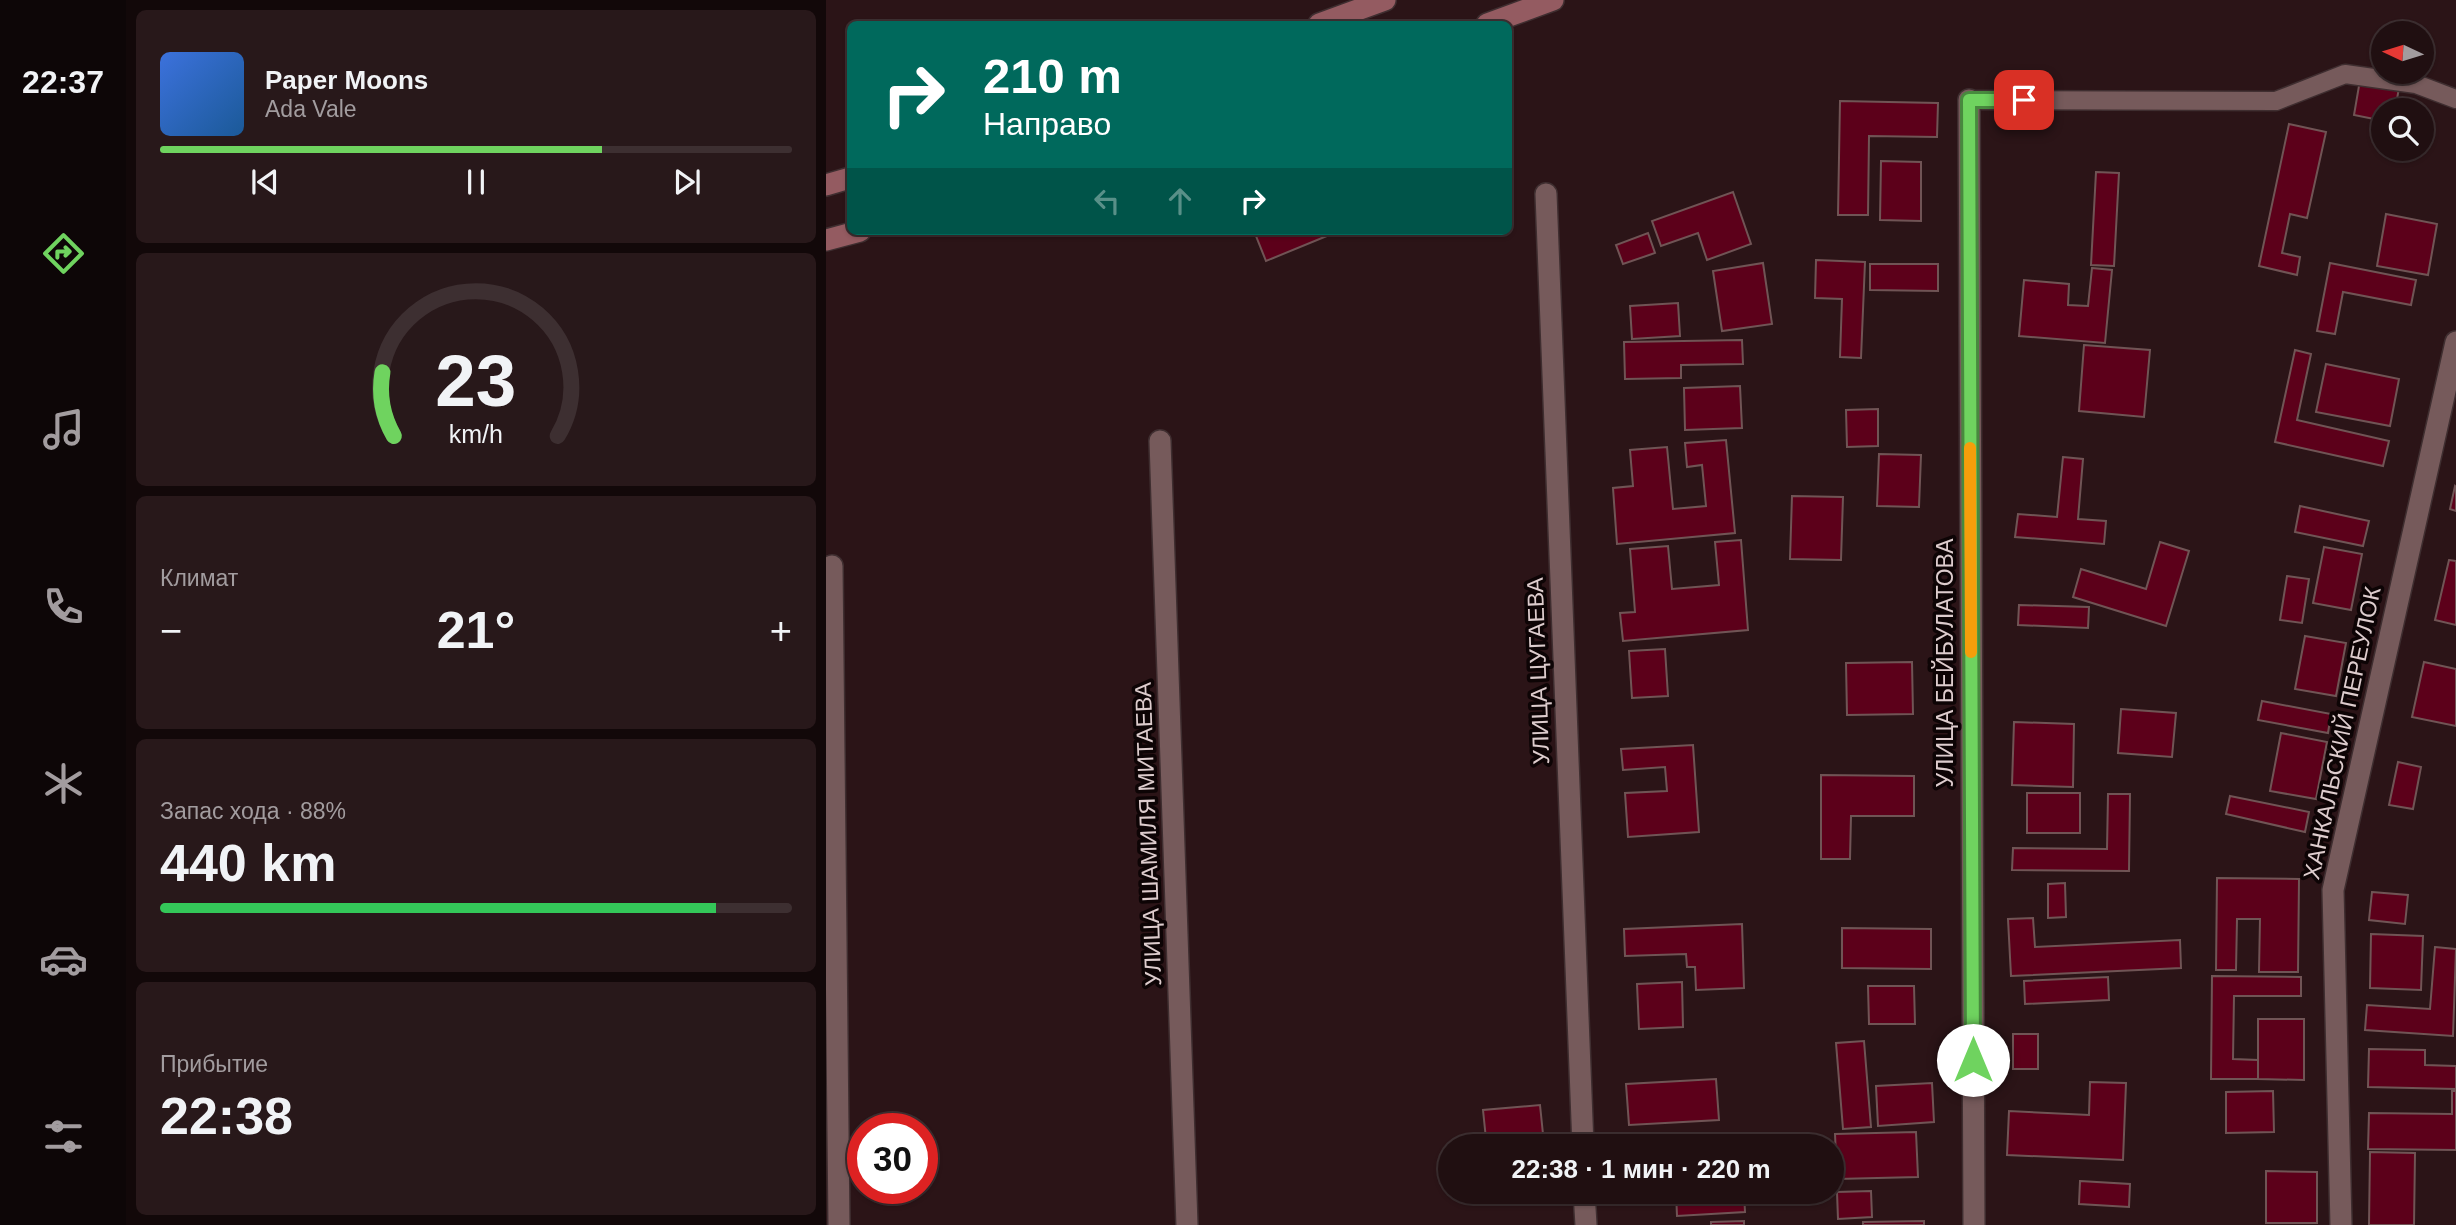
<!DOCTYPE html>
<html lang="ru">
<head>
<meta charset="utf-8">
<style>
  body { margin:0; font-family:Helvetica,sans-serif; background:#28181a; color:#f1f3f6; height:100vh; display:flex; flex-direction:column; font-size:26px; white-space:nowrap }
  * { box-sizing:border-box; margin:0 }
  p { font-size:23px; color:#a29c9f }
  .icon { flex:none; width:38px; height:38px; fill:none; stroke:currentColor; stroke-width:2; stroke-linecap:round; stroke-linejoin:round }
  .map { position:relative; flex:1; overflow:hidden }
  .panel { display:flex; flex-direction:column; gap:10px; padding:10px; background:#120809; width:700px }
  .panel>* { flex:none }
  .banner { position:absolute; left:21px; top:21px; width:665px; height:214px; border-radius:10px; box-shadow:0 2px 5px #0004,0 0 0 2px #3d2f31; background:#00695c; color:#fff; overflow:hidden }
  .needle { width:46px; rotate:274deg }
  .controls { position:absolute; left:1545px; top:21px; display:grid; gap:14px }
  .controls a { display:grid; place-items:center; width:63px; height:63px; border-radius:50%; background:#200f11; box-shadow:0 2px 5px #0004,0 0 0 2px #3d2f31; font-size:35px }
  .speed { position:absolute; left:21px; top:1113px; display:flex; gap:14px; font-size:35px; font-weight:700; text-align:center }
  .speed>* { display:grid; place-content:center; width:91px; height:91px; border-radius:50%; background:#200f11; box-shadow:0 2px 5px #0004,0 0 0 2px #3d2f31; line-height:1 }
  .speed .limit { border:10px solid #d22; background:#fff; color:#111 }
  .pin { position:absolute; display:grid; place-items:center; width:60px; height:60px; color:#fff; margin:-30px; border-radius:14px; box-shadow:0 4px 10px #0006 }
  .me { position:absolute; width:77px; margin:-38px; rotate:0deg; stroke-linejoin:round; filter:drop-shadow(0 0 5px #0008) }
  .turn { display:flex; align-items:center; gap:24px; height:147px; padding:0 21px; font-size:32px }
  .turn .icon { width:91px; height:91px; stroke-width:2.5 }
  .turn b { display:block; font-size:49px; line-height:60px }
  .lanes { display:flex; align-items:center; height:66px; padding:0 21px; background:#0003; justify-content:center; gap:35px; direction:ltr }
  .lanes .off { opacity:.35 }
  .big { font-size:52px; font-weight:600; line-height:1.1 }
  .panel .widget { flex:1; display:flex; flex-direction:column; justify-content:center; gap:10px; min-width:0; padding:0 24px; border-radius:10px; background:#28181a }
  .panel .dial { align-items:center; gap:0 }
  .dial svg { height:182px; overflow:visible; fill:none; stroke:#3d2f31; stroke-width:7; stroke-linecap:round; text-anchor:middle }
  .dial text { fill:#f1f3f6; stroke:none }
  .song { display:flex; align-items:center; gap:21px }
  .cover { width:84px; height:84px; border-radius:10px; background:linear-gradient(135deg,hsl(220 70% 55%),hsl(210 70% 35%)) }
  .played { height:7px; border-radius:4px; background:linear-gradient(90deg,#6fd35f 70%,#3d2f31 70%) }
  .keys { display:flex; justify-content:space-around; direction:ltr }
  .heat { display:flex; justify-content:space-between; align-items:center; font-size:38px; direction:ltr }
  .charge { height:10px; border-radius:5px; background:linear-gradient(90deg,#34c759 88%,#3d2f31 0) }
  .trip { position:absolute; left:612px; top:1134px; width:406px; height:70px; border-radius:35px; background:#200f11; box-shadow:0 2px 5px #0004,0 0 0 2px #3d2f31; font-weight:600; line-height:70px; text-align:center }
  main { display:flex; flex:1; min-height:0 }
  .dock { display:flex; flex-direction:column; width:126px; justify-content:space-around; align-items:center; background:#0d0607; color:#a29c9f }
  .dock .icon { width:49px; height:49px }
  .dock .selected { color:#6fd35f }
  .dock b { font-size:32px; color:#f1f3f6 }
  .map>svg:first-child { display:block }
  .building { fill:#5c001a; stroke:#705455; stroke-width:2 }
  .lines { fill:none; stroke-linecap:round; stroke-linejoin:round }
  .service-casing { stroke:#3f2e30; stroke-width:21 }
  .minor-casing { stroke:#3f2e30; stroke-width:24 }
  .secondary-casing { stroke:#3f2e30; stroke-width:24 }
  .service { stroke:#765a5b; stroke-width:18 }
  .minor { stroke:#765a5b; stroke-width:21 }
  .secondary { stroke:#945b61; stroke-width:21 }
  .route-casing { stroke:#48893e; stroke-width:18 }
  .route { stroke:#6fd35f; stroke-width:12 }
  .slow { stroke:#f59e0b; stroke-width:12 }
  .labels { text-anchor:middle; stroke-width:7; stroke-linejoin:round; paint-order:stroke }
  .street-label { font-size:23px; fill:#ddcccd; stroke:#0d0405 }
</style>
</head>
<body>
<main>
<nav class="dock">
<b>22:37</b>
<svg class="icon selected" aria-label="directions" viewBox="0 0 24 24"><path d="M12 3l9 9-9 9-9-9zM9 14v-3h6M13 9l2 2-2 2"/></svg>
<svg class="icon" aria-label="music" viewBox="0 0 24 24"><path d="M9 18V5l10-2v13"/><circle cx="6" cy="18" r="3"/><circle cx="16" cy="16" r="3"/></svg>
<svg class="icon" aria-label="phone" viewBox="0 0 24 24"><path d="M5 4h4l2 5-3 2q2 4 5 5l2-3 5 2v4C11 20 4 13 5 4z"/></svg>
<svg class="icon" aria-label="climate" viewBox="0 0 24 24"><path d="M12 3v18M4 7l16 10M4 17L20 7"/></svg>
<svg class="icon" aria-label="car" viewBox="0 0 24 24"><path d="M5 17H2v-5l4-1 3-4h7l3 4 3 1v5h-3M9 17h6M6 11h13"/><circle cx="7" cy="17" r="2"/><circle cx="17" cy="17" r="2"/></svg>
<svg class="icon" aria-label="filters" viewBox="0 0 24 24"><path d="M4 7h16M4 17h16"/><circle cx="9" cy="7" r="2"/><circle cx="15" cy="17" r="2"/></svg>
</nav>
<section class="panel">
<div class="widget">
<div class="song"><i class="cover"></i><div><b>Paper Moons</b><p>Ada Vale</p></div></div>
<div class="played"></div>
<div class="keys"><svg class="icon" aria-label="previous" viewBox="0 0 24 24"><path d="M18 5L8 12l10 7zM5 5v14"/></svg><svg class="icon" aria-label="pause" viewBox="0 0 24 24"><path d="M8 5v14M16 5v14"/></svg><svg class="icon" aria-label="next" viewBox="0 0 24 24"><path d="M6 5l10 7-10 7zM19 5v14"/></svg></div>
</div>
<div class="widget dial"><svg viewBox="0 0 100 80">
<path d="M14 69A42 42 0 1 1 86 69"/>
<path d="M14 69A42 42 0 0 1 9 41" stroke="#6fd35f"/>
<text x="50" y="56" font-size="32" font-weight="700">23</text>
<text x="50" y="72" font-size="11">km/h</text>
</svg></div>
<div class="widget"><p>Климат</p>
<div class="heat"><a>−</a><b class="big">21°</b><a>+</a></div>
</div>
<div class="widget"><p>Запас хода · 88%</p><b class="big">440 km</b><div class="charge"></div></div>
<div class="widget"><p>Прибытие</p><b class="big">22:38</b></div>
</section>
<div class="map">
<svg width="1630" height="1225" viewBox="0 0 1630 1225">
  <rect width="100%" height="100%" fill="#2b1417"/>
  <g class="building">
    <path d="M1534 80 1573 88 1569 110H1558V121L1528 115Z"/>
    <path d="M1014 101 1112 103 1111 137 1043 136 1042 215H1012Z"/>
    <path d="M1463 124 1500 132 1481 218 1464 214 1456 253 1474 257 1471 275 1433 266Z"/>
    <path d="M1055 161 1095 162V221L1054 220Z"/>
    <path d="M1270 172 1293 173 1288 266 1265 265Z"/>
    <path d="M907 192 925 244 881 260 872 233 835 246 826 221Z"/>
    <path d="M1560 214 1611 224 1602 275 1551 266Z"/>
    <path d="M428 231H513L440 261Z"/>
    <path d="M822 233 829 253 797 264 790 245Z"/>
    <path d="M990 260 1039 262 1035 358 1014 357 1016 299 989 298Z"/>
    <path d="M937 263 946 324 896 331 887 271Z"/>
    <path d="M1504 263 1590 280 1585 305 1517 292 1509 334 1491 331Z"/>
    <path d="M1044 264H1112V291L1044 290Z"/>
    <path d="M1266 268 1286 270 1279 343 1193 336 1198 280 1243 284 1242 305 1262 306Z"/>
    <path d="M852 303 854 336 806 339 804 306Z"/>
    <path d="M916 340 917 364 855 365V378L799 379 798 342Z"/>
    <path d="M1258 345 1324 350 1318 417 1253 411Z"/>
    <path d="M1469 350 1485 354 1471 420 1563 441 1557 466 1449 442Z"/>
    <path d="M1500 364 1573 379 1564 426 1490 412Z"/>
    <path d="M914 386 916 428 859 430 858 388Z"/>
    <path d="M1052 409V446L1021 447 1020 410Z"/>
    <path d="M900 440 909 533 791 544 787 488 807 486 804 450 841 447 847 509 880 506 876 465 861 467 859 443Z"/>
    <path d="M1053 454 1095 455 1093 507 1051 506Z"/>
    <path d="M1237 457 1257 459 1252 519 1280 521 1278 544 1189 537 1192 514 1231 517Z"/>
    <path d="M1629 486 1630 487V511L1624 509Z"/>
    <path d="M966 496 1017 497 1015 560 964 559Z"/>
    <path d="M1474 506 1543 521 1537 546 1469 532Z"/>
    <path d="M915 540 922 630 797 641 794 613 809 612 804 549 842 546 846 589 893 585 889 542Z"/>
    <path d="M1334 542 1363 551 1340 626 1247 597 1255 569 1320 589Z"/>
    <path d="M1498 547 1536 554 1525 610 1487 603Z"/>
    <path d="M1623 560 1630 561V625L1609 620Z"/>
    <path d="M1461 576 1483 579 1476 623 1454 620Z"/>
    <path d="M1193 605 1263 607 1262 628 1192 625Z"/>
    <path d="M1479 636 1520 643 1510 696 1469 689Z"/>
    <path d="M839 649 842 696 806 698 803 651Z"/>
    <path d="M1086 662 1087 714 1021 715 1020 663Z"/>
    <path d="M1598 662 1630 669V726L1586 717Z"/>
    <path d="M1436 701 1505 714 1502 733 1432 720Z"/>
    <path d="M1295 709 1350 713 1346 757 1292 753Z"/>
    <path d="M1188 722 1248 724 1247 787 1186 785Z"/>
    <path d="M1455 733 1501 742 1490 799 1444 791Z"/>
    <path d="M867 745 873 832 802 837 799 793 841 791 839 767 797 770 795 749Z"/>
    <path d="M1572 762 1595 767 1587 809 1563 805Z"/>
    <path d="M995 775 1088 776V816H1025L1024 859H995Z"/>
    <rect x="1201" y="793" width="53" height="40"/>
    <path d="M1282 794H1304L1303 871 1186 870 1187 848 1281 849Z"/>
    <path d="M1404 796 1483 812 1479 832 1400 814Z"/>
    <path d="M1391 878 1473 879 1472 972H1433L1434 919H1411L1410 970H1390Z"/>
    <path d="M1239 883 1240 917 1222 918V884Z"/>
    <path d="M1546 892 1582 895 1579 924 1543 920Z"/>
    <path d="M1207 918 1209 947 1354 940 1355 968 1185 976 1182 919Z"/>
    <path d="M916 924 918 988 870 990 869 967H861L860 954 799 956 798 929Z"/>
    <path d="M1016 928 1105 929V969L1016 968Z"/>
    <path d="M1545 934 1597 936 1595 990 1544 988Z"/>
    <path d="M1609 947 1630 949 1627 1036 1539 1030 1541 1005 1604 1009Z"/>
    <path d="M1386 976 1475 977V996H1408L1407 1059 1432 1060V1079H1385Z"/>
    <path d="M1282 977 1283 1000 1199 1004 1198 981Z"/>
    <path d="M856 982 857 1027 813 1029 811 984Z"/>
    <path d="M1042 986H1088L1089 1024H1043Z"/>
    <path d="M1432 1019H1478V1080L1432 1079Z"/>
    <rect x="1187" y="1034" width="25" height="35"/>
    <path d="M1038 1041 1045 1127 1017 1129 1010 1043Z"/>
    <path d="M1543 1049 1599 1050V1065L1630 1066V1089L1542 1087Z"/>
    <path d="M890 1079 893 1120 803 1125 800 1084Z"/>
    <path d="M1264 1082 1300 1083 1297 1160 1181 1155 1183 1111 1263 1115Z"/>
    <path d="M1106 1083 1108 1122 1052 1126 1050 1086Z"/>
    <path d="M1447 1091 1448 1132 1400 1133V1092Z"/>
    <path d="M1626 1091H1630V1150L1542 1149 1543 1113 1626 1114Z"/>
    <path d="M714 1105 717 1134 660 1139 657 1110Z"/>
    <path d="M1090 1132 1092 1177 1011 1179 1009 1134Z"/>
    <path d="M1544 1152 1589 1153 1588 1225H1543Z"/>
    <path d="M1440 1171 1491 1172V1223H1440Z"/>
    <path d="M1254 1181 1304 1184 1303 1207 1253 1204Z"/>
    <path d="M1045 1191 1046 1217 1012 1219 1011 1192Z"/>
    <path d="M850 1192H918L919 1212 851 1216Z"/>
    <path d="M918 1221V1225H885V1222Z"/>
    <path d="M1098 1221V1225H1037V1222Z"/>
  </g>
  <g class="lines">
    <g class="service-casing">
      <path id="service" d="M1143 100 1450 101 1519 74 1590 84 1630 99"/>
    </g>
    <g class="minor-casing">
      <g id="minor">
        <path d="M1143 100 1148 1225"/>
        <path d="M720 194 757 1146"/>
        <path d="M334 441 361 1225"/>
        <path d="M6 566 13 1225"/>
        <path d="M758 1192 760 1225"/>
        <path d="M1515 1225 1507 890 1630 342"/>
      </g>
    </g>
    <g class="secondary-casing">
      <g id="secondary">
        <path d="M493 24 559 0"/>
        <path d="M661 24 727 0"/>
        <path d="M0 185 24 178"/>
        <path d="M0 240 34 231"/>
      </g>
    </g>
    <use href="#service" class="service"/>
    <use href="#minor" class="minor"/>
    <use href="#secondary" class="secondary"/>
  </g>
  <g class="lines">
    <g class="route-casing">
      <path id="route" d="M1147 1060 1143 100H1198"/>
    </g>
    <use href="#route" class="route"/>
    <path class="slow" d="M1144 448 1145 652"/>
  </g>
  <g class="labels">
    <g class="street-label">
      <text transform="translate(1119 663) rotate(-90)" y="8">УЛИЦА БЕЙБУЛАТОВА</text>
      <text transform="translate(712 671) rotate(-92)" y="8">УЛИЦА ЦУГАЕВА</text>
      <text transform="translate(1516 733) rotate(-78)" y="8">ХАНКАЛЬСКИЙ ПЕРЕУЛОК</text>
      <text transform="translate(322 834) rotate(-92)" y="8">УЛИЦА ШАМИЛЯ МИТАЕВА</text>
    </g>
  </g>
</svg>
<div class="controls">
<a><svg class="needle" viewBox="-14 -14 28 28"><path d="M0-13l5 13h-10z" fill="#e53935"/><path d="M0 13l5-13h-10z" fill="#a29c9f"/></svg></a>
<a><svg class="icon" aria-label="search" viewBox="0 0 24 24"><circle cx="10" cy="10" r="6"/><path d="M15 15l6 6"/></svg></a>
</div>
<div class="speed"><div class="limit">30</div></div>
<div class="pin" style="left:1198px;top:100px;background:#d93025"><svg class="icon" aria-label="arrive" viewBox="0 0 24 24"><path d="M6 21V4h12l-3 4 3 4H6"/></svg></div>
<svg class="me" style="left:1147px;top:1060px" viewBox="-20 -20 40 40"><circle r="19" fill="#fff"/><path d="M0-13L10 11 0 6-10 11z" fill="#6fd35f"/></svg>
<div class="trip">22:38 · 1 мин · 220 m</div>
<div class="banner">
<div class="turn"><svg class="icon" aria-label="right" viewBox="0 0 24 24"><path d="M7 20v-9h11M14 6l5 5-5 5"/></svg><div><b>210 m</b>Направо</div></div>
<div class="lanes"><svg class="icon off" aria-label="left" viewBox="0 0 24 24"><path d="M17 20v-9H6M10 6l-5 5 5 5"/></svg><svg class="icon off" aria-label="ahead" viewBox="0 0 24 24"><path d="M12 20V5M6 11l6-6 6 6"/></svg><svg class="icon" aria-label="right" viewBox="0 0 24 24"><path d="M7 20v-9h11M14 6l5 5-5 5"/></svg></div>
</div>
</div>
</main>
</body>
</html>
